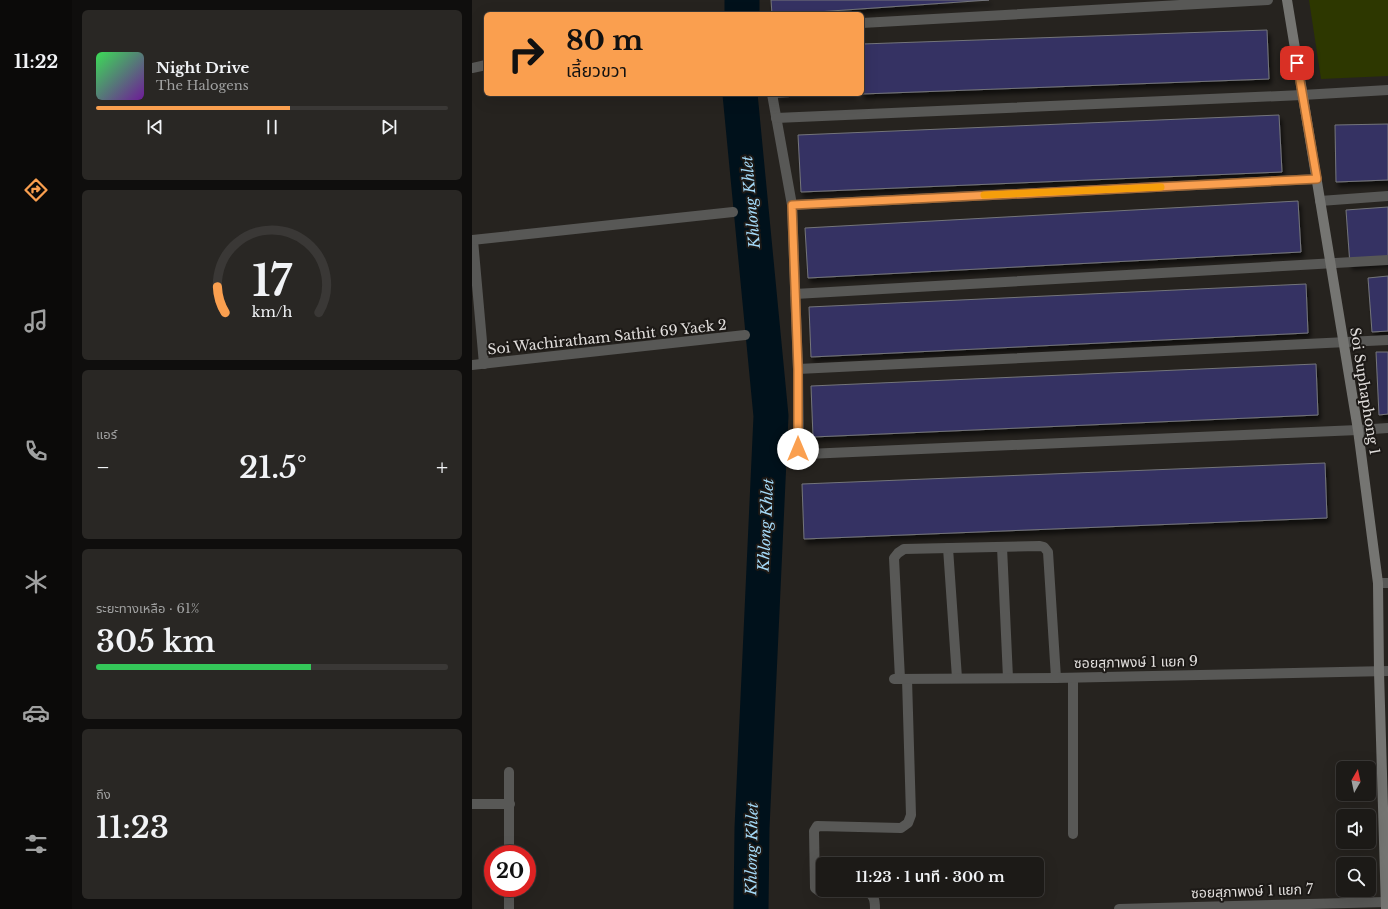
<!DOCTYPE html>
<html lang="th">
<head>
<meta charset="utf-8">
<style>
  body { margin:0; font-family:"Libre Baskerville","Noto Sans Thai",serif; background:#292724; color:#f1f3f6; height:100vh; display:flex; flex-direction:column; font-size:15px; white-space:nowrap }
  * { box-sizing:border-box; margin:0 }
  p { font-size:13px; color:#a0a1a1 }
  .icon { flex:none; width:22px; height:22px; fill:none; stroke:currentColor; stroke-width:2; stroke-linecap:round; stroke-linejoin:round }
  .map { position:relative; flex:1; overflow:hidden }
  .sheet { display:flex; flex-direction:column; gap:10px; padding:10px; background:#0f0e0d; width:400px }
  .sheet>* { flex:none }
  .banner { position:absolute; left:12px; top:12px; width:380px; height:84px; border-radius:6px; box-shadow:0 4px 16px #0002,0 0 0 1px #3a3836; background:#fa9f4f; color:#111; overflow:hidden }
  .needle { width:26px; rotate:9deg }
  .fabs { position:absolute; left:864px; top:761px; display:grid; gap:8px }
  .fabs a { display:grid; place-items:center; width:40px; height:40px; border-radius:6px; background:#1c1a17; box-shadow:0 4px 16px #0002,0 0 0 1px #3a3836; font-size:20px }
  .speed { position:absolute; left:12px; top:845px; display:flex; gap:8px; font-size:20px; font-weight:700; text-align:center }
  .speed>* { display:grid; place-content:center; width:52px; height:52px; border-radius:50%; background:#1c1a17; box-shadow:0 4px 16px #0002,0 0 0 1px #3a3836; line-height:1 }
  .speed .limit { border:6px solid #d22; background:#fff; color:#111 }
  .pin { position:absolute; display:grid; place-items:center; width:34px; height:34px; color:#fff; margin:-17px; border-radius:8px; box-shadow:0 2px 6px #0006 }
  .me { position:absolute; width:44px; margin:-22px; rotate:0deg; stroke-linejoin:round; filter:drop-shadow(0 0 3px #0008) }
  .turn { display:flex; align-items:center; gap:14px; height:84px; padding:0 16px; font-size:18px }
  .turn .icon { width:52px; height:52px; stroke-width:2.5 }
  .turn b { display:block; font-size:28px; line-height:34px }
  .big { font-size:30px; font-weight:600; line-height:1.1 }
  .sheet .tile { flex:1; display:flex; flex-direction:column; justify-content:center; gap:6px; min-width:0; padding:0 14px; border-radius:6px; background:#292724 }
  .sheet .dial { align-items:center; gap:0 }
  .dial svg { height:104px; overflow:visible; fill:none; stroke:#3a3836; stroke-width:7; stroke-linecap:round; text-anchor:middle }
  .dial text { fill:#f1f3f6; stroke:none }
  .song { display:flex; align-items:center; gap:12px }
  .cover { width:48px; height:48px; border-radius:6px; background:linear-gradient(135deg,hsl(130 70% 55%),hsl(280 70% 35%)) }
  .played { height:4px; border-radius:2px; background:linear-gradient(90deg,#fa9f4f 55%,#3a3836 55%) }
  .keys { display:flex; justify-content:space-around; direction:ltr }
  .heat { display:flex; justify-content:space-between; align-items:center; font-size:22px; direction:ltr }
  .charge { height:6px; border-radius:3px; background:linear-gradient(90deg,#34c759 61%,#3a3836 0) }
  .trip { position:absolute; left:344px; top:857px; width:228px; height:40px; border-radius:6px; background:#1c1a17; box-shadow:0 4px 16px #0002,0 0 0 1px #3a3836; font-weight:600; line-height:40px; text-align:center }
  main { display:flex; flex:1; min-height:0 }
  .menu { display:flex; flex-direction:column; width:72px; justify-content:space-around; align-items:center; background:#0b0a09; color:#a0a1a1 }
  .menu .icon { width:28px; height:28px }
  .menu .on { color:#fa9f4f }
  .menu b { font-size:18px; color:#f1f3f6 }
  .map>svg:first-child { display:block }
  .green { fill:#2d3700 }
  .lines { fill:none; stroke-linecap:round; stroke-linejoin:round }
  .river { stroke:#00111b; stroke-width:35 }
  .building { fill:#343263; stroke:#74757a; filter:url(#shadow) }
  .lane { stroke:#585856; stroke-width:10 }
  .street { stroke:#585856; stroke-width:10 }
  .secondary { stroke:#757572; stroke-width:10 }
  .route-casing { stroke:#a26733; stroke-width:10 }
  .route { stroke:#fa9f4f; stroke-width:7 }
  .slow { stroke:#f59e0b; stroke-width:7 }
  .labels { text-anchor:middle; stroke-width:4; stroke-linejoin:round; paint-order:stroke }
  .street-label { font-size:14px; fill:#e0dddb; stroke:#1c1916 }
  .water-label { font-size:15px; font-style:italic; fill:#a5daf8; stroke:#1c1916 }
</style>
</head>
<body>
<main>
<nav class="menu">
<b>11:22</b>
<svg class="icon on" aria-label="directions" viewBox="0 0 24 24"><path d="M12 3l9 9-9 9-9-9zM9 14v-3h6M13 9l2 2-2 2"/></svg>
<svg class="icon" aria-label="music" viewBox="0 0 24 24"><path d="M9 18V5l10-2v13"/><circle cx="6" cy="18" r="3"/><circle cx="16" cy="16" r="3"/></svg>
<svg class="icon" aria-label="phone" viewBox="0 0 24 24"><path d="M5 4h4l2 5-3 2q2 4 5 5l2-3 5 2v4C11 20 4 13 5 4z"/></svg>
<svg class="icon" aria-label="climate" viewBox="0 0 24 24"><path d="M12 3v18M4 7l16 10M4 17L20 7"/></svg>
<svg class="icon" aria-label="car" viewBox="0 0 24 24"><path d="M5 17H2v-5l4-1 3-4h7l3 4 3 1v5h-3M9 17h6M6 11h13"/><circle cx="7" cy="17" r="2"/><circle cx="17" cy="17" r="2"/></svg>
<svg class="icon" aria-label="filters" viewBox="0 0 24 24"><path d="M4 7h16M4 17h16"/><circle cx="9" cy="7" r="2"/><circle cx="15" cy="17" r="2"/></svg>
</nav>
<section class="sheet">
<div class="tile">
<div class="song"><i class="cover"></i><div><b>Night Drive</b><p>The Halogens</p></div></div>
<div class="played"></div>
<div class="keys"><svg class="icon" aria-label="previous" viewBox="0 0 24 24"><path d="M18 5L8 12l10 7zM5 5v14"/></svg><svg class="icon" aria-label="pause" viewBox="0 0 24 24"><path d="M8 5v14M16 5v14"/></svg><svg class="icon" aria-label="next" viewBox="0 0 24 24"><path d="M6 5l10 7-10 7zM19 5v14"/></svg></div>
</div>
<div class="tile dial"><svg viewBox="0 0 100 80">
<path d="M14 69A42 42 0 1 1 86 69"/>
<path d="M14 69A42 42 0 0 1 8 49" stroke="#fa9f4f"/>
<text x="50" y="56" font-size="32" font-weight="700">17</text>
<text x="50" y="72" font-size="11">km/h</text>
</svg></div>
<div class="tile"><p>แอร์</p>
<div class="heat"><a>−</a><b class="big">21.5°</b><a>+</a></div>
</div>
<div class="tile"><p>ระยะทางเหลือ · 61%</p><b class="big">305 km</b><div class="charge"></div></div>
<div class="tile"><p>ถึง</p><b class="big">11:23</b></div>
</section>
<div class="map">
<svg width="916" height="909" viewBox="0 0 916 909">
  <defs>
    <filter id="shadow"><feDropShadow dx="2.5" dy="4.5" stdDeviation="2" flood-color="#0009"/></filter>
  </defs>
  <rect width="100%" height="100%" fill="#26231f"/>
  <path class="green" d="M837 0H916V76L849 79Z"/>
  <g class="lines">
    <g class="river">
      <path d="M270 14V0"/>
      <path d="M268 94 299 416 280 828 279 909"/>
    </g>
  </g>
  <g class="building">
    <path d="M299 0H517L316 14H300Z"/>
    <path d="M795 30 797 79 390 94V44Z"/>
    <path d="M305 94H382L305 97Z"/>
    <path d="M807 115 810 172 329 192 326 135Z"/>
    <path d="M916 124V180L864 182 863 125Z"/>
    <path d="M826 201 829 252 336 278 333 228Z"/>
    <path d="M916 207V262L878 265 874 210Z"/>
    <path d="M916 276V331L900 332 896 278Z"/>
    <path d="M834 284 836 333 339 357 337 307Z"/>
    <path d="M904 352H916V414L907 415Z"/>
    <path d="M844 364 846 415 341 437 339 386Z"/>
    <path d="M853 463 855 518 332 539 330 484Z"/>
  </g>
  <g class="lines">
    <g class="lane">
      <path d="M390 23 796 0"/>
      <path d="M300 94 320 205 326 369 327 449 330 453 335 454 886 430"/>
      <path d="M304 118 830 95"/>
      <path d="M848 201 916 196"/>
      <path d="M320 205 845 179"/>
      <path d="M1 240 12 364"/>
      <path d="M323 294 916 260"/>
      <path d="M326 369 916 340"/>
      <path d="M530 547 536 678"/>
      <path d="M476 548 485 678"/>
      <path d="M428 679 422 558 426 553 432 549 568 546 572 547 576 552 584 678"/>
      <path d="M381 890 347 891 343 888 342 831 345 826 429 828 436 823 439 815 435 679"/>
      <path d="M394 890C402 895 403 900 403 909"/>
    </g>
    <g class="street">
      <path d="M0 68 14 65"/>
      <path d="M830 95 916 90"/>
      <path d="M0 240 261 212"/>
      <path d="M0 365 273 335"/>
      <path d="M886 430 916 428"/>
      <path d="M906 583H916"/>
      <path d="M601 678V834"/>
      <path d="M422 679 584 678 916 671"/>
      <path d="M0 804H38"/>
      <path d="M37 854V772"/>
      <path d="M37 909V888"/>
      <path d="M647 909 914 902"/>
    </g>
    <path class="secondary" d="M815 0 886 430 906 583 907 672 914 909"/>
  </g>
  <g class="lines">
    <g class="route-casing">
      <path id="route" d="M326 449V369L320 205 845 179 825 63"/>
    </g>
    <use href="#route" class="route"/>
    <path class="slow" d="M512 195 689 187"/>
  </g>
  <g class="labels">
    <g class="street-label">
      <text transform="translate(135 337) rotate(-6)" y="5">Soi Wachiratham Sathit 69 Yaek 2</text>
      <text transform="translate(893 391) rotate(81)" y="5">Soi Suphaphong 1</text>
      <text transform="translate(664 662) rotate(-1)" y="5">ซอยสุภาพงษ์ 1 แยก 9</text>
      <text transform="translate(780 891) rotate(-2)" y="5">ซอยสุภาพงษ์ 1 แยก 7</text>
    </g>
    <g class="water-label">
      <text transform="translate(279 202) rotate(-95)" y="5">Khlong Khlet</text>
      <text transform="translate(294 525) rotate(-87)" y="5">Khlong Khlet</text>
      <text transform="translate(280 849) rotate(-89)" y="5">Khlong Khlet</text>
    </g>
  </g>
</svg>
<div class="fabs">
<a><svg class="needle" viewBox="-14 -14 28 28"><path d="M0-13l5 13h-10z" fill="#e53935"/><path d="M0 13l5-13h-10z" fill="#a0a1a1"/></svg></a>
<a><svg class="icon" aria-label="sound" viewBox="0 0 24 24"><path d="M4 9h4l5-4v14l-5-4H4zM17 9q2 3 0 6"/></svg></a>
<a><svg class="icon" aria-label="search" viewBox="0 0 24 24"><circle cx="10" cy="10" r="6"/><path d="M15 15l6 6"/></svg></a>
</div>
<div class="speed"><div class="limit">20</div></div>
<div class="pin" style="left:825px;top:63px;background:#d93025"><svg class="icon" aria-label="arrive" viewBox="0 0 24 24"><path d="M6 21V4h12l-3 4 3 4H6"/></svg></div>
<svg class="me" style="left:326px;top:449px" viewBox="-20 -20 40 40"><circle r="19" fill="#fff"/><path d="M0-13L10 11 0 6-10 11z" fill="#fa9f4f"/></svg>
<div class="trip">11:23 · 1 นาที · 300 m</div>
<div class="banner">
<div class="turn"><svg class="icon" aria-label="right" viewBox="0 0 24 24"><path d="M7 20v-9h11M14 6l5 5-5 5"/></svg><div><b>80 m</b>เลี้ยวขวา</div></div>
</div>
</div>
</main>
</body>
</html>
